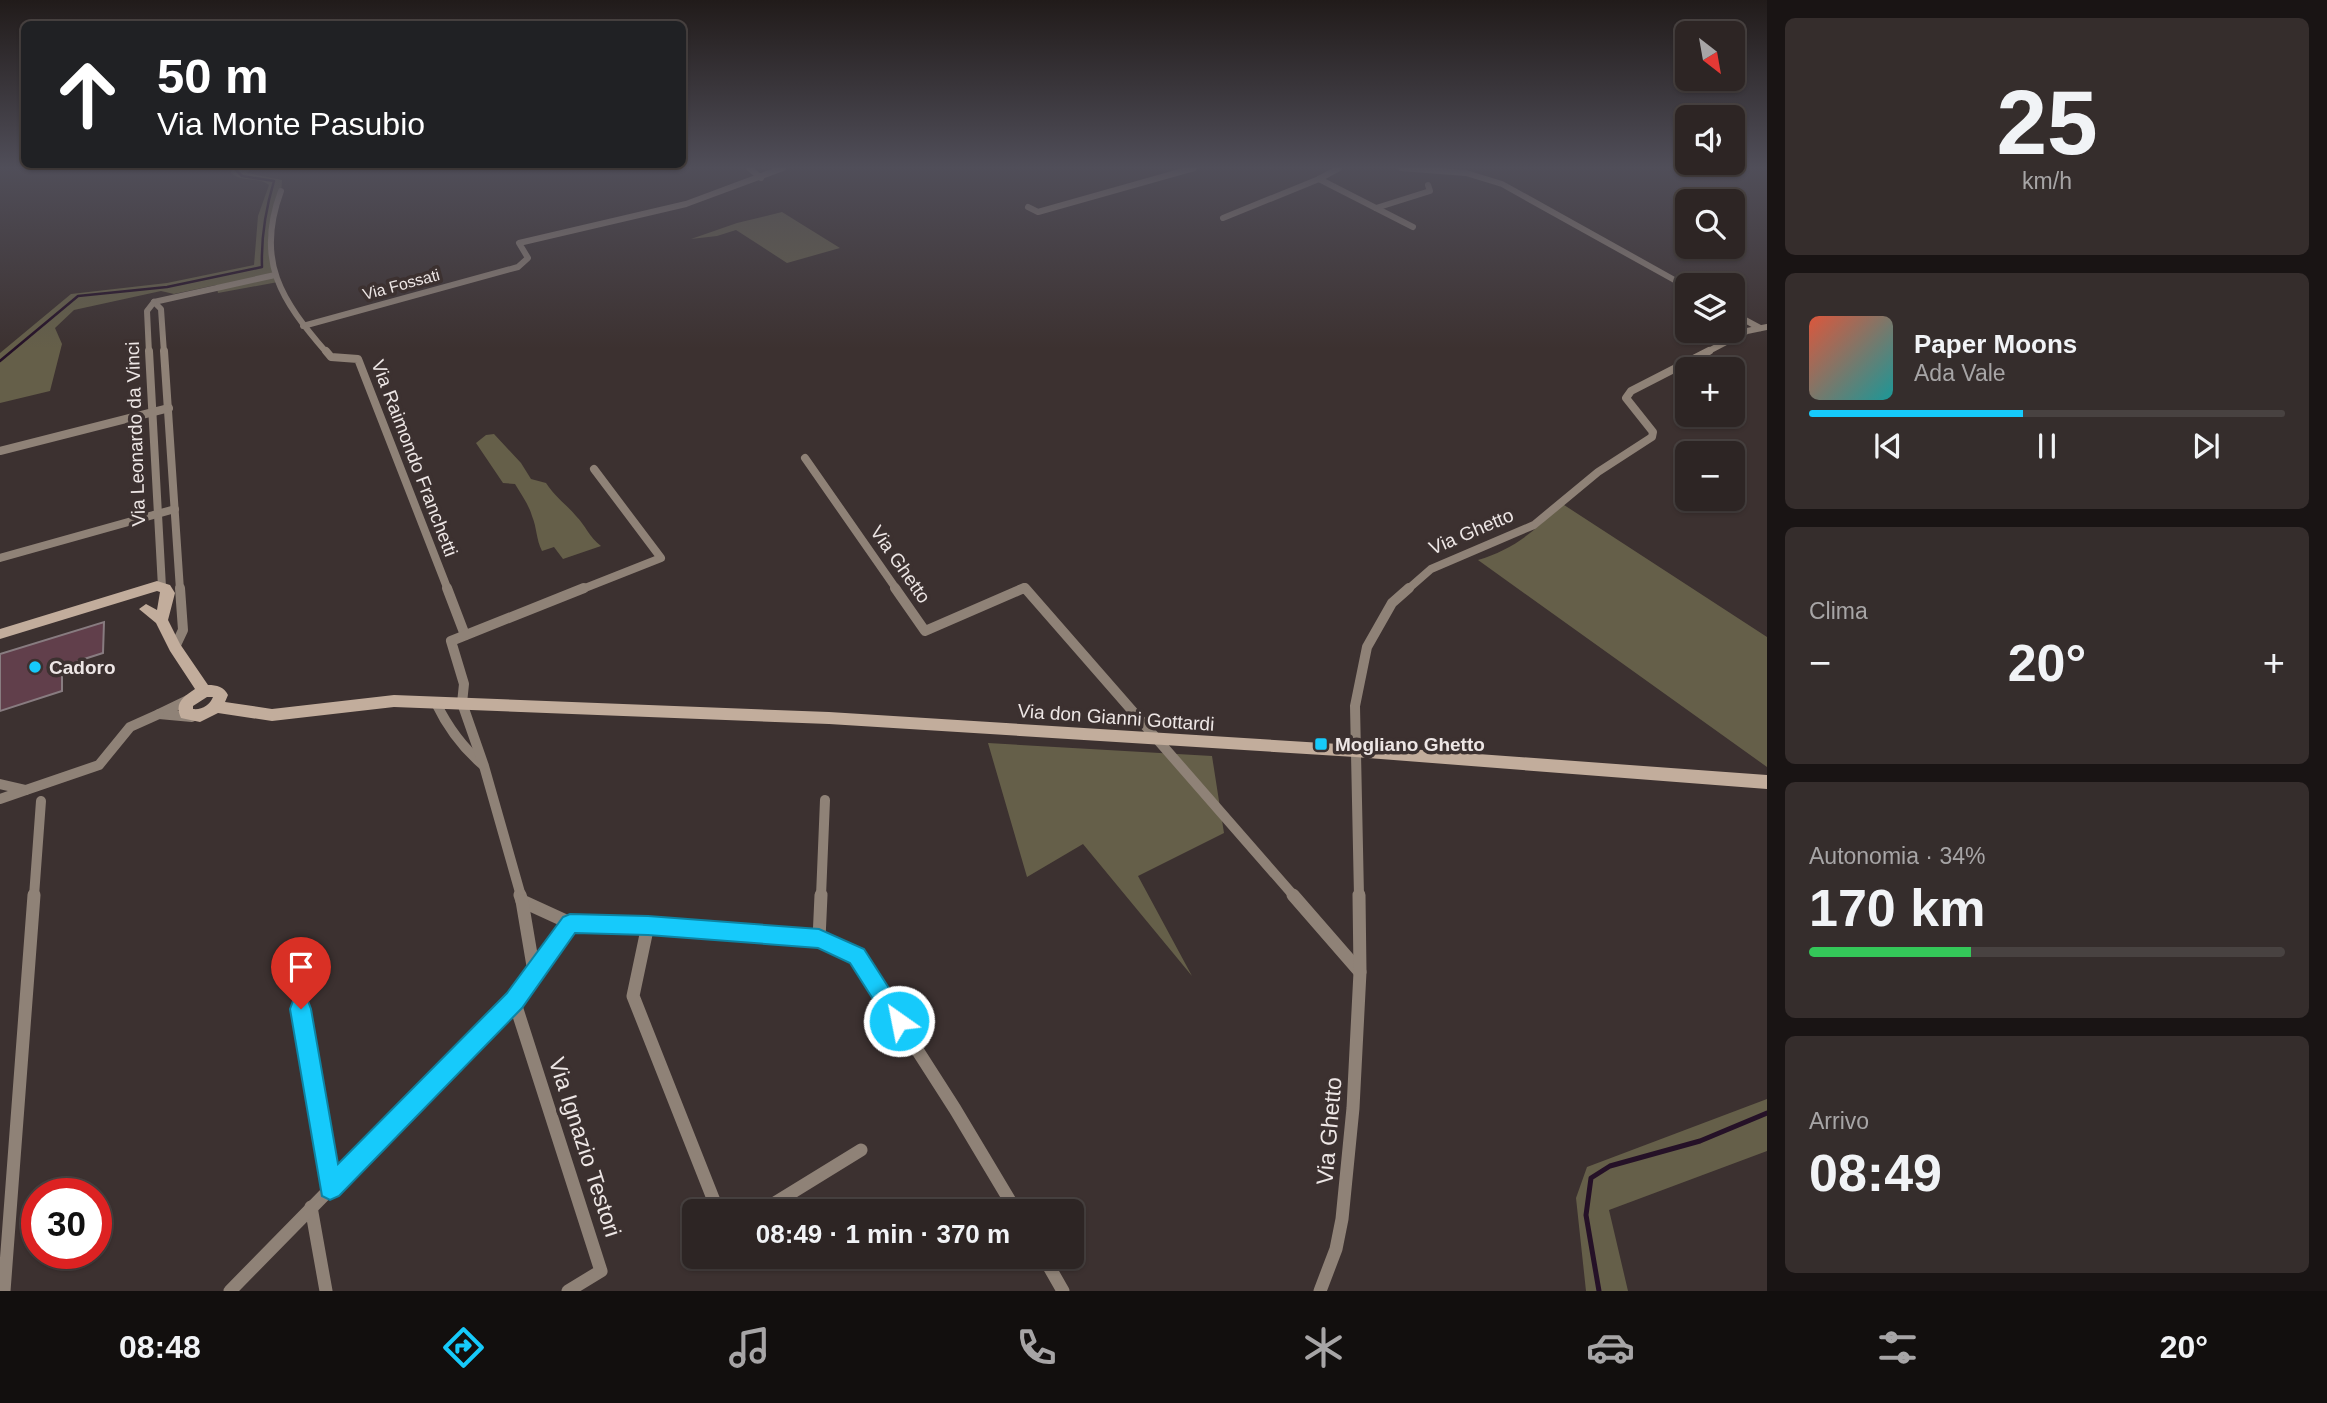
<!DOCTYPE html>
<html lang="it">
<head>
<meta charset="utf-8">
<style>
  body { margin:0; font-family:Arial,sans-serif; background:#352d2c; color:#f1f3f6; height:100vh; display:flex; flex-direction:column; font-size:26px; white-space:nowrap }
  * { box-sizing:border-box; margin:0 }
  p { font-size:23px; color:#a7a5a6 }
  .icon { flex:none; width:38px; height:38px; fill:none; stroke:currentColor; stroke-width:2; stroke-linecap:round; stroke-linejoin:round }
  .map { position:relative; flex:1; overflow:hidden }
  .side { display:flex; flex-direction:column; gap:18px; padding:18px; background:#191414; width:560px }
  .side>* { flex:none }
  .guide { position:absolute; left:21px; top:21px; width:665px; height:147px; border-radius:10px; box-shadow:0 2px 5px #0004,0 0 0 2px #484241; background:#202124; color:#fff; overflow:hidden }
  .needle { width:46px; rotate:149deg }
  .controls { position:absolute; left:1675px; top:21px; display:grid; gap:14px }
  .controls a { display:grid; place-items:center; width:70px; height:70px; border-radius:10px; background:#2d2524; box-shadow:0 2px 5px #0004,0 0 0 2px #484241; font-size:35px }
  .speed { position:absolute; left:21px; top:1178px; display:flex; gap:14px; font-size:35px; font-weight:700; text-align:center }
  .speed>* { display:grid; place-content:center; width:91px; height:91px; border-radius:50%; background:#2d2524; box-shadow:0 2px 5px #0004,0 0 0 2px #484241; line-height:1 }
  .speed .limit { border:10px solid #d22; background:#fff; color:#111 }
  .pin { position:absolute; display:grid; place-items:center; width:60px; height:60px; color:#fff; margin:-72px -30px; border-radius:50% 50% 50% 0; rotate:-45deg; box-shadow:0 0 7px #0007 }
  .pin .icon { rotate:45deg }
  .me { position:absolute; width:77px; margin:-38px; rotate:327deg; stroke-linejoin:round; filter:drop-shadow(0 0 5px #0008) }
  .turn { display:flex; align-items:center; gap:24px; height:147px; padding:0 21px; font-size:32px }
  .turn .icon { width:91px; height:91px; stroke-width:2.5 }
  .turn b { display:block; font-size:49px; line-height:60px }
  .big { font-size:52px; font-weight:600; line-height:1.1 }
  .side .tile { flex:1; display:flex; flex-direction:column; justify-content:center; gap:10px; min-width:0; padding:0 24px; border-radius:10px; background:#352d2c }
  .side .dial { align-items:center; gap:0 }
  .dial b { font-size:91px; line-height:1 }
  .song { display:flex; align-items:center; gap:21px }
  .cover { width:84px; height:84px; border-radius:10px; background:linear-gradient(135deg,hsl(10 70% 55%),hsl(180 70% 35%)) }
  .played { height:7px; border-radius:4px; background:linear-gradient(90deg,#16cafb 45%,#484241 45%) }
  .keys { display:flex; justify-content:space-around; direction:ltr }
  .heat { display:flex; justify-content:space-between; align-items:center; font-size:38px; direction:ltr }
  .charge { height:10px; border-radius:5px; background:linear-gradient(90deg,#34c759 34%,#484241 0) }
  .trip { position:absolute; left:682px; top:1199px; width:402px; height:70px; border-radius:10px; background:#2d2524; box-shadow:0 2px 5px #0004,0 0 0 2px #484241; font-weight:600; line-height:70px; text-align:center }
  .dock { display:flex; height:112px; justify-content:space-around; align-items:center; background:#120f0e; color:#a7a5a6 }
  .dock .icon { width:49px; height:49px }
  .dock .current { color:#16cafb }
  .dock b { font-size:32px; color:#f1f3f6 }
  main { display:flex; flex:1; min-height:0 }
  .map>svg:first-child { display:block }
  .green { fill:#655f49 }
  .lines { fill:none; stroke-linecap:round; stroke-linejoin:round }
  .stream-far1 { stroke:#251127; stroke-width:2.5 }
  .stream { stroke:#251127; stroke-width:5 }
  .building { fill:#613f4b; stroke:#887c80; stroke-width:2 }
  .minor-far3 { stroke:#8f8277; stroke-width:6 }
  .minor-far2 { stroke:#8f8277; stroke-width:8 }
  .minor-far1 { stroke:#8f8277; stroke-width:10 }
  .minor { stroke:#8f8277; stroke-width:13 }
  .secondary { fill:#c2ad9c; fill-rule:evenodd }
  .route { fill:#16cafb; stroke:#0e83a3; stroke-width:2 }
  .poi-dot { fill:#16cafb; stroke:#3c3130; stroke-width:2.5 }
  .labels { text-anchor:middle; stroke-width:7; stroke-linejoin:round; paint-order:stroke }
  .far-street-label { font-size:16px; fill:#ede6e5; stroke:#3c3130 }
  .street-label { font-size:19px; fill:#ede6e5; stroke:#3c3130 }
  .poi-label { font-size:19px; font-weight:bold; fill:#ede6e5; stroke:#3c3130; text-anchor:start }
  .near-street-label { font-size:23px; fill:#ede6e5; stroke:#3c3130 }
</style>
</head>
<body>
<main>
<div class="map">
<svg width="1767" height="1291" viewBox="0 0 1767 1291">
  <rect width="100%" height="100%" fill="#3c3130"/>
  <g class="green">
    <path d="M233 168H251L247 173 282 180C282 198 273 211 270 228 265 246 271 266 278 282L218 293 216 285 174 294 161 291 74 310 55 328 62 344 50 391 0 403V353L71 294 167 283 254 265 258 216 269 185C258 176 243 183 231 173Z"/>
    <path d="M782 212 840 248 787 263 736 230 717 236 691 239 737 223Z"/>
    <path d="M494 434 521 463 531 479 546 483C555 497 566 504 576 516 586 526 589 537 601 546L563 559 554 547 542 551C536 539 537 528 532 516 529 505 521 494 515 484L503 483 476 443 486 435Z"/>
    <path d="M1561 503 1767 637V767L1478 560C1512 550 1538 530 1561 503Z"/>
    <path d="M988 743 1212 756 1224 833 1138 876 1192 976 1083 844 1027 877Z"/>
    <path d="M1767 1099V1151L1609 1210 1628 1291H1586L1576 1198 1587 1167Z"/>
  </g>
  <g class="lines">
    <path class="stream-far1" d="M0 361 78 296 167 287 262 267C261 236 265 211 274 181L242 176 236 170 238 168"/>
    <path class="stream" d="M1599 1291 1586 1215 1591 1178 1610 1166 1700 1141 1767 1113"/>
  </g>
  <path class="building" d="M104 622 103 653 78 661 62 674V691L0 711V654Z"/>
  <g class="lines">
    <g class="minor-far3">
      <path d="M749 168 761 178"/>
      <path d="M1401 168 1466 173 1502 184 1687 287"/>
      <path d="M1319 179 1413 227"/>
      <path d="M281 191C255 261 281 300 327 353"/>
      <path d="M1028 207 1038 212 1194 168"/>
      <path d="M1376 208 1430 191 1428 185"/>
      <path d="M1223 218 1319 179 1339 168"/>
      <path d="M154 302 161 309 164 353"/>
      <path d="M154 302 275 275"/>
      <path d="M1732 313 1760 328"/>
      <path d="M303 326 518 267 528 258 519 243 686 204 783 168"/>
      <path d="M149 353 147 311 154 302"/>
      <path d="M1705 353 1747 331 1767 327"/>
    </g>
    <g class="minor-far2">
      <path d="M149 351 162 587"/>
      <path d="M164 351 180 590"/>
      <path d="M326 351 331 357 358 359 448 590"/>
      <path d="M0 451 169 408"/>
      <path d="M805 458 897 590"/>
      <path d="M0 558 175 509"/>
      <path d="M580 590 661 558 594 469"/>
      <path d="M1020 590H1027"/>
      <path d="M1407 590 1431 569 1534 525 1598 472 1652 437 1653 432 1626 398 1631 391 1709 351"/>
    </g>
    <g class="minor-far1">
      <path d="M447 588 465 635"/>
      <path d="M895 588 925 631 1024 588"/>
      <path d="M1025 588 1294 896"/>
      <path d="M175 647 183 630 180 588"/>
      <path d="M188 700 159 714 192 717"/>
      <path d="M436 703C448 728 462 747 483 765"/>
      <path d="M0 784 26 790 0 799"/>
      <path d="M26 790 99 765 130 727 159 714"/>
      <path d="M34 896 41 801"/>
      <path d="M521 896 484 766 462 703 464 684 451 641 584 588"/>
      <path d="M821 896 825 800"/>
      <path d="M1359 896 1355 706 1367 647 1392 603 1409 588"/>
    </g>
    <g class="minor">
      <path d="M520 895 522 901 570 923 648 925 819 939 821 895"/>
      <path d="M1293 895 1360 972"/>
      <path d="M522 901 534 972"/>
      <path d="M648 925 633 996 718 1211"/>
      <path d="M819 939 857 956 955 1109 1016 1211"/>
      <path d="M296 983 330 1188"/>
      <path d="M514 1000 601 1271 568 1291"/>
      <path d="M311 1207 326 1291"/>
      <path d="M762 1211 861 1150"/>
      <path d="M1043 1256 1063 1291"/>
      <path d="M4 1291 34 895"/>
      <path d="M230 1291 495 1021 514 1000 570 923"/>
      <path d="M1320 1291 1336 1249 1342 1219 1353 1108 1360 972 1359 895"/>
    </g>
    <path class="secondary" d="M157 581 170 585 175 593 168 620 180 644 208 685C217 685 224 687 228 695L225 702 272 709 394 695 829 712 1355 745 1767 775V789L1355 757 829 724 394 707 272 721 218 713 200 722 181 718C174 703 183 697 195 689L170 651 156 623 139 609 146 604 157 610 160 592 157 591 0 639V629ZM207 697H213C210 705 202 710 193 709V706Z"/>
  </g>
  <linearGradient id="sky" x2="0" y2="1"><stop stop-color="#211b1a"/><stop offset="0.48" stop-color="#504e59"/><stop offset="1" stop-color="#504e59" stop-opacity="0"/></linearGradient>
  <rect width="1767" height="349" fill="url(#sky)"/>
  <path class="route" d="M570 914 648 916 819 929 864 949 910 1021 907 1029 899 1032 892 1029 850 963 818 948 648 935 575 933 522 1008 339 1196 330 1200 322 1196 290 1009 293 1001 301 998 308 1001 311 1009 338 1164 507 993 563 917Z"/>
  <g class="poi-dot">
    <circle cx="35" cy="667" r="7"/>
    <rect x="1314" y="737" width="14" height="14" rx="3.5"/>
  </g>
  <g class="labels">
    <g class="far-street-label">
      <text transform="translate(401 284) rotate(-15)" y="6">Via Fossati</text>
    </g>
    <g class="street-label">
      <text transform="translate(135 434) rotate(-92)" y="7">Via Leonardo da Vinci</text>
      <text transform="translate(415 458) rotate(69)" y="7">Via Raimondo Franchetti</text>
      <text transform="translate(1471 531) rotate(-23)" y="7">Via Ghetto</text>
      <text transform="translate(901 564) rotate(55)" y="7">Via Ghetto</text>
      <text transform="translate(1116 717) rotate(4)" y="7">Via don Gianni Gottardi</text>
    </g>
    <g class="poi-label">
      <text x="49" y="674">Cadoro</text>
      <text x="1335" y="751">Mogliano Ghetto</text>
    </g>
    <g class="near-street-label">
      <text transform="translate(1329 1131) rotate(-85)" y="8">Via Ghetto</text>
      <text transform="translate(585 1147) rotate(72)" y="8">Via Ignazio Testori</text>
    </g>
  </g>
</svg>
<div class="controls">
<a><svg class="needle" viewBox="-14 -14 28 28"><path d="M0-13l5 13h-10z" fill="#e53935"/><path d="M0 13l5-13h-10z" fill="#a7a5a6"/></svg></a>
<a><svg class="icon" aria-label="sound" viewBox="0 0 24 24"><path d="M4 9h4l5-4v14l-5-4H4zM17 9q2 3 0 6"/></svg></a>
<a><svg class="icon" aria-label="search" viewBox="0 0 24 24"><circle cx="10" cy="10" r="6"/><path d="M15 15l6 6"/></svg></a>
<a><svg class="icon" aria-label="layers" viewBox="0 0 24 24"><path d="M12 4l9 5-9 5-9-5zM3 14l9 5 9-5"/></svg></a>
<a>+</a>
<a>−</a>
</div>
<div class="speed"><div class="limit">30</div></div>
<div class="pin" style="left:301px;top:1009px;background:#d93025"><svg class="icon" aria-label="arrive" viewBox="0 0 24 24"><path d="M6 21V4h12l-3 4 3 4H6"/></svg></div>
<svg class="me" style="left:899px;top:1021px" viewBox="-20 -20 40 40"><circle r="17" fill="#16cafb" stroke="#fff" stroke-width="3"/><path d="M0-11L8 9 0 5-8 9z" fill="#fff"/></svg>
<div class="trip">08:49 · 1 min · 370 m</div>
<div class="guide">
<div class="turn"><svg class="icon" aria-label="ahead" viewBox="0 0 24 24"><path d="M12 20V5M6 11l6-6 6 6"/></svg><div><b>50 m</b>Via Monte Pasubio</div></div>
</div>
</div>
<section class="side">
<div class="tile dial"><b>25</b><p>km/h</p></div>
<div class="tile">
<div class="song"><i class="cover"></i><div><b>Paper Moons</b><p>Ada Vale</p></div></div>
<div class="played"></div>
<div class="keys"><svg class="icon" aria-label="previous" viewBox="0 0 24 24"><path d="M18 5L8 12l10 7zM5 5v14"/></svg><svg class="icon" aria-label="pause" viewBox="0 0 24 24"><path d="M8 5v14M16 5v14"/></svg><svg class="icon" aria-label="next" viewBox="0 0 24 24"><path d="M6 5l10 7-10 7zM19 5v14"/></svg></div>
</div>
<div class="tile"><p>Clima</p>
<div class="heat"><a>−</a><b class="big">20°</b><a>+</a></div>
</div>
<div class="tile"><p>Autonomia · 34%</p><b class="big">170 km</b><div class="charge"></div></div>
<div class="tile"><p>Arrivo</p><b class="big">08:49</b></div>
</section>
</main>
<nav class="dock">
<b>08:48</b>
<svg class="icon current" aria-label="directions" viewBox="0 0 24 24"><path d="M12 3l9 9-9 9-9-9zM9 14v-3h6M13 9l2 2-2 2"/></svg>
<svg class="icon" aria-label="music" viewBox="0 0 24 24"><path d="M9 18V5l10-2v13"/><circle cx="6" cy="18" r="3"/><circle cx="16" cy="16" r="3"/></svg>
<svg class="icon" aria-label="phone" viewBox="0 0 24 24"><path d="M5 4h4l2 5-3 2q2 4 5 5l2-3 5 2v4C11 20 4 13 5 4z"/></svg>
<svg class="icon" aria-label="climate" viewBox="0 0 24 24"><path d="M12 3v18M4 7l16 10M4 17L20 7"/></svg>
<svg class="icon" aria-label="car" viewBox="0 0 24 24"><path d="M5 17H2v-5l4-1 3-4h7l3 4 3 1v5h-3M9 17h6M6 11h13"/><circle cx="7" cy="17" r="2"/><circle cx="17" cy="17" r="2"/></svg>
<svg class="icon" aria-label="filters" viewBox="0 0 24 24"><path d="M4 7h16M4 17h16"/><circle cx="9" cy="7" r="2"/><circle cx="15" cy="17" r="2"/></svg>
<b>20°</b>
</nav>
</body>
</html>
